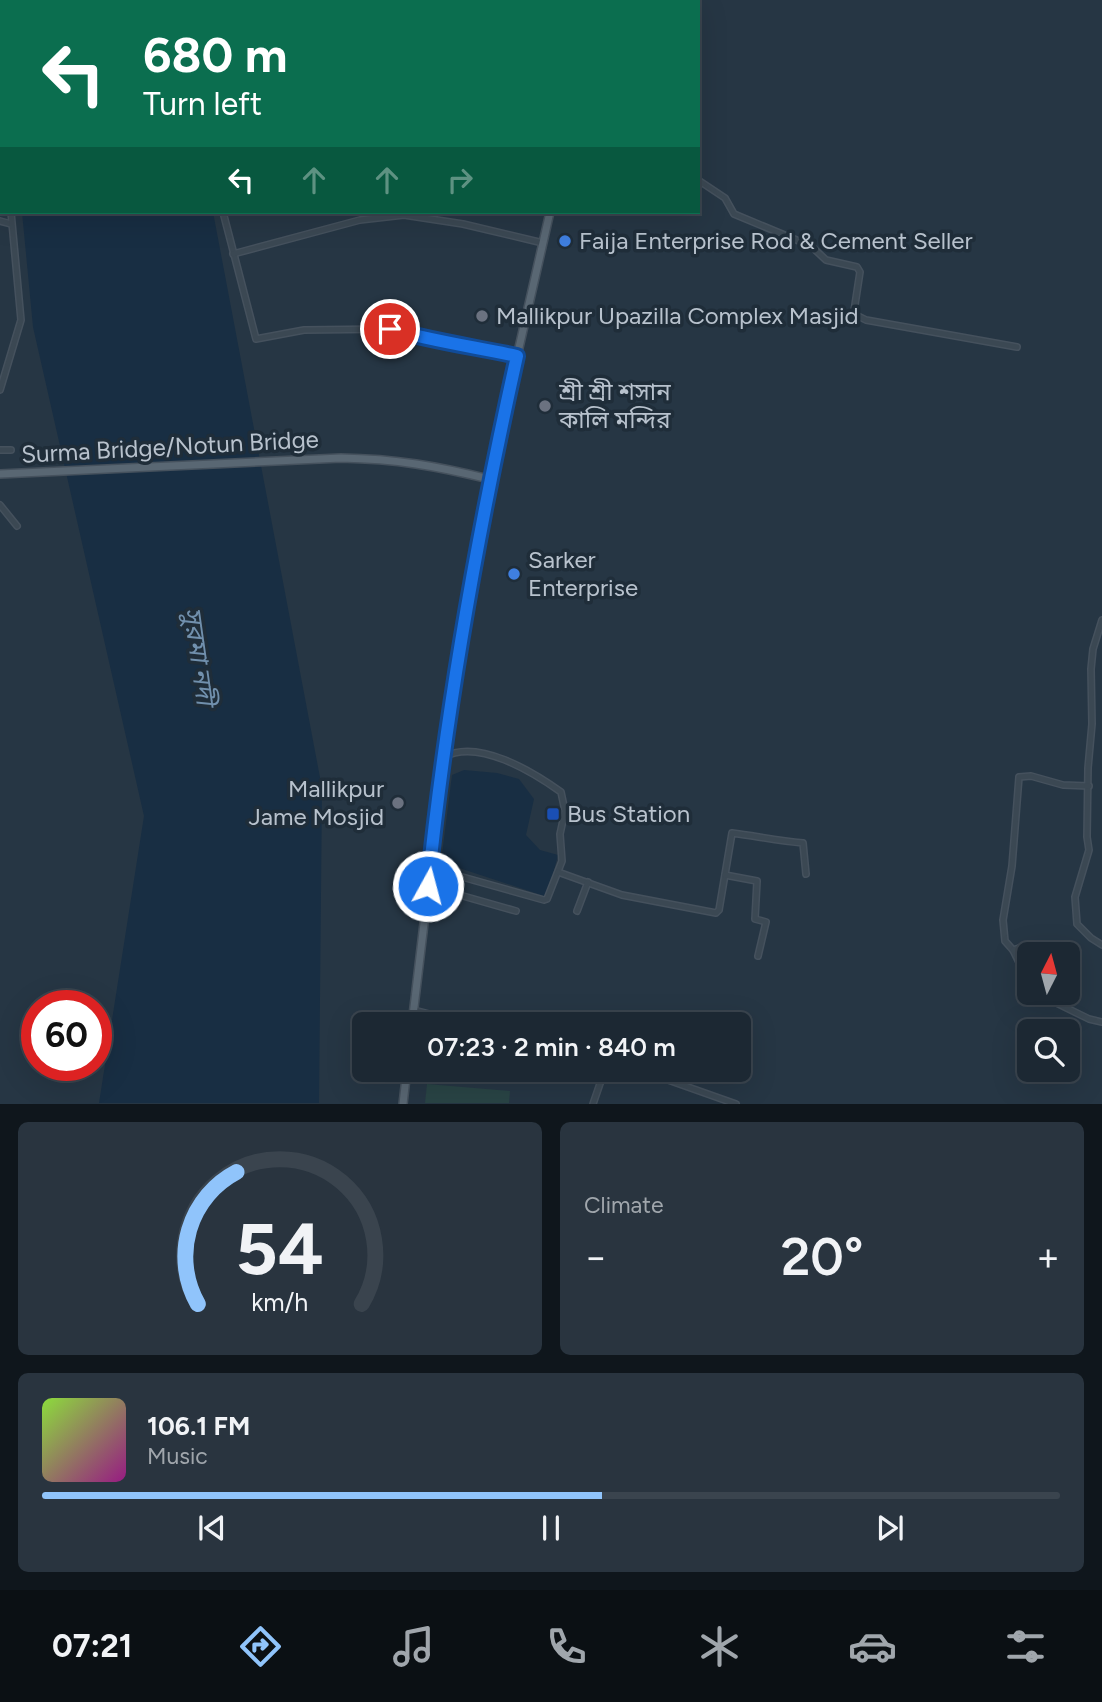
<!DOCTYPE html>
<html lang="en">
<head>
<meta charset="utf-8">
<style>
  body { margin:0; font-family:Figtree,"Noto Sans Bengali",sans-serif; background:#29343f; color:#f1f3f6; height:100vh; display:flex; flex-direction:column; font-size:26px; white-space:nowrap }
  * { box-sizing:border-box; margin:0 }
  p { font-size:23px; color:#a0a6ac }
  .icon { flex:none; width:38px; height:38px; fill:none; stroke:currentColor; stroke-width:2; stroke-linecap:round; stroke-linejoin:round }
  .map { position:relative; height:1104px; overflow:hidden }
  .drawer { display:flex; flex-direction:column; gap:18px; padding:18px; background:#0f161c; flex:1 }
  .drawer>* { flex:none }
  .top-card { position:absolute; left:0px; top:0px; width:700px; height:214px; box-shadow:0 7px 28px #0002,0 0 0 2px #3a444e; background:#0b6e4f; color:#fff; overflow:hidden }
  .needle { width:46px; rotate:6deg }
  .controls { position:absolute; left:1017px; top:942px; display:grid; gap:14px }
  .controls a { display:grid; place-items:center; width:63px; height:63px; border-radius:10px; background:#1c2833; box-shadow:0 7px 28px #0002,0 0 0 2px #3a444e; font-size:35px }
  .speed { position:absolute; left:21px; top:990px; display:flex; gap:14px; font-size:35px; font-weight:700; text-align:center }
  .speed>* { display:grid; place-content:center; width:91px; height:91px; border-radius:50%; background:#1c2833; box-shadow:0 7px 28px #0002,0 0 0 2px #3a444e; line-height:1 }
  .speed .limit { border:10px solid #d22; background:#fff; color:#111 }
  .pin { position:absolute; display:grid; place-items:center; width:60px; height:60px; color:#fff; margin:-30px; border:4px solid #fff; border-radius:50%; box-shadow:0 2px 7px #0007 }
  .me { position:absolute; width:77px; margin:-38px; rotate:7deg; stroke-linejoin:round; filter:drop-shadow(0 0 5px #0008) }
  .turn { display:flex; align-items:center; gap:24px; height:147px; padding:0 28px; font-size:32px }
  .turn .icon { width:91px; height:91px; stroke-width:2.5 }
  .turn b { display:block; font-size:49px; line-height:60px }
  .lanes { display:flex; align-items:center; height:66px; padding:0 28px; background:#0003; justify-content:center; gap:35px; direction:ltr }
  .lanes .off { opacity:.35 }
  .big { font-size:52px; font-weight:600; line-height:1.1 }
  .drawer .widget { flex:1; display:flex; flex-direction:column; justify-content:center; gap:10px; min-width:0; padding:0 24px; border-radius:10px; background:#29343f }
  .drawer .dial { align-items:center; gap:0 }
  .dial svg { height:182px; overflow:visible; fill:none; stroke:#3a444e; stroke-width:7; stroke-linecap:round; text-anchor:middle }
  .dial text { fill:#f1f3f6; stroke:none }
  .song { display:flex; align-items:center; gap:21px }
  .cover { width:84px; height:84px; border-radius:10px; background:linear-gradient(135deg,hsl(90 70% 55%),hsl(310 70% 35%)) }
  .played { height:7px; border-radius:4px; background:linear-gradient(90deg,#90c4fb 55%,#3a444e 55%) }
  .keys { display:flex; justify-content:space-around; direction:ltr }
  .heat { display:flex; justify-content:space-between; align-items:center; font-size:38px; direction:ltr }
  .drawer .tiles { flex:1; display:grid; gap:18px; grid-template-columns:1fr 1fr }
  .widget:last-child { grid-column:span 2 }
  .trip { position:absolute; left:352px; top:1012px; width:399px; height:70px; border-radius:10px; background:#1c2833; box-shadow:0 7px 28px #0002,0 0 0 2px #3a444e; font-weight:600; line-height:70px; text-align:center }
  .menu { display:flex; height:112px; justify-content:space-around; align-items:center; background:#0b1014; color:#a0a6ac }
  .menu .icon { width:49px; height:49px }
  .menu .selected { color:#90c4fb }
  .menu b { font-size:32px; color:#f1f3f6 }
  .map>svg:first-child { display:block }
  .green { fill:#294445 }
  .water { fill:#182e43 }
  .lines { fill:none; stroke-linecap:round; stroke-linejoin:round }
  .minor-casing { stroke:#45515d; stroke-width:8 }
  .major-casing { stroke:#45515d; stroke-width:10 }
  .minor { stroke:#3b4853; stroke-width:5 }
  .major { stroke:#596773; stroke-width:7 }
  .route-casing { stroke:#114b97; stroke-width:18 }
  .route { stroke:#1a73e8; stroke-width:12 }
  .shop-dot { fill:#3f7fe0; stroke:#1f2d39; stroke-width:2.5 }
  .worship-dot { fill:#6b7280; stroke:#1f2d39; stroke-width:2.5 }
  .transit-dot { fill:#1a4fb4; stroke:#1f2d39; stroke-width:2.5 }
  .labels { text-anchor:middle; stroke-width:7; stroke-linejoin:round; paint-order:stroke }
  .poi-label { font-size:24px; fill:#b8c2cd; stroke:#1f2d39; text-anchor:start }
  .street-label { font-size:24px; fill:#b8c2cd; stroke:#1f2d39 }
  .water-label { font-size:26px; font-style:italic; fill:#7190ad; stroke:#1f2d39 }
</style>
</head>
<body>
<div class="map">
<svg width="1102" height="1104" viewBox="0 0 1102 1104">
  <rect width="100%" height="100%" fill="#263644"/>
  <path class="green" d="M427 1084 510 1091 509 1103H425Z"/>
  <g class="water">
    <path d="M1 0H171L2 2V5Z"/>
    <path d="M22 212H213L322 788 319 1103H99L144 816 33 327Z"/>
    <path d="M464 770 497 773 519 779 534 799 526 835 540 850 558 855 547 897 441 862 452 775Z"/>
  </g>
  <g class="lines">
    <g class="minor-casing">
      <g id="minor">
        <path d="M0 110 2 127"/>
        <path d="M698 180 725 198 734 214 811 246 826 260 857 267 860 272 854 311 856 315 866 320 1017 347"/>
        <path d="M223 212 256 339 304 330 390 329 427 340 469 345 517 356"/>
        <path d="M0 221 11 224"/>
        <path d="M233 254 360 220 404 215 463 224 543 243"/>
        <path d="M0 390 21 320 11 212"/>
        <path d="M0 450H11"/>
        <path d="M0 505 17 526"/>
        <path d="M1102 620 1093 649 1091 669 1092 724 1088 768 1087 837 1089 850 1075 897 1077 924 1091 938 1102 945"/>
        <path d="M430 868 544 900 547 899 562 861 560 834 565 811 561 792C533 772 478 738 444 757"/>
        <path d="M558 872 622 895 716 913 719 910 732 833C756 836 778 841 803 843L806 874"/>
        <path d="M725 875 757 881 755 919 766 922 758 956"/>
        <path d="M428 886 516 911"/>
        <path d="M577 911 588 882"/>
        <path d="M1013 950 1005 941 1003 920 1012 866 1019 777 1031 776 1063 785 1089 786"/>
        <path d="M1029 983 1013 950 1029 945"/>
        <path d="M1034 992 1089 1019 1102 1022"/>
        <path d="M414 1010 467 1024"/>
        <path d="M637 1069 736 1104"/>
        <path d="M593 1104 605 1069"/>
      </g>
    </g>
    <g class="major-casing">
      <g id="major">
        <path d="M662 2 663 0"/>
        <path d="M0 474 341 458C397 459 436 466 489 479"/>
        <path d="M412 1024 451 697 489 479 550 212"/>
        <path d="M403 1104 407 1069"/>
      </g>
    </g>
    <use href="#minor" class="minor"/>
    <use href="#major" class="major"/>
  </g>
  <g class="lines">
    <g class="route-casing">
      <path id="route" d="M390 329C432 341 475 347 517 356 478 531 446 708 428 886"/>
    </g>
    <use href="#route" class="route"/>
  </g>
  <g class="shop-dot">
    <circle cx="565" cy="241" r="7"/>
    <circle cx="514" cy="574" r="7"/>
  </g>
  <g class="worship-dot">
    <circle cx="482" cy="316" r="7"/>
    <circle cx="545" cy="406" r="7"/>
    <circle cx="398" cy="803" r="7"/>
  </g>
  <rect class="transit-dot" x="546" y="807" width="14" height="14" rx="3.5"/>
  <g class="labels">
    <g class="poi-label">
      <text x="579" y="249">Faija Enterprise Rod &amp; Cement Seller</text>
      <text x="496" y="324">Mallikpur Upazilla Complex Masjid</text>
      <text x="559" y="400">শ্রী শ্রী শসান<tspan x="559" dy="28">কালি মন্দির</tspan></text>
      <text x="528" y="568">Sarker<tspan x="528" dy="28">Enterprise</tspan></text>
      <text x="384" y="797" text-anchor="end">Mallikpur<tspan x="384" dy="28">Jame Mosjid</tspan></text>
      <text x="567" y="822">Bus Station</text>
    </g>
    <g class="street-label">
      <text transform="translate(170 447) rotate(-3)" y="8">Surma Bridge/Notun Bridge</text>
    </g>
    <g class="water-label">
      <text transform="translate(199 656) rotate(82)" y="9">সুরমা নদী</text>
    </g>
  </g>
</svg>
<div class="controls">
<a><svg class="needle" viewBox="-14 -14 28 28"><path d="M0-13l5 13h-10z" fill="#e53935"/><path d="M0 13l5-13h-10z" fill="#a0a6ac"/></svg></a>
<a><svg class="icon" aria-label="search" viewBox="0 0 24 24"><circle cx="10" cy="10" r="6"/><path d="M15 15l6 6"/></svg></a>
</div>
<div class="speed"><div class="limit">60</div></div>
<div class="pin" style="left:390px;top:329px;background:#d93025"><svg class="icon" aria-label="arrive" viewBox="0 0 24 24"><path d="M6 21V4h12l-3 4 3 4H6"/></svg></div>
<svg class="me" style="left:428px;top:886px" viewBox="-20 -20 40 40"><circle r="17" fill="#1a73e8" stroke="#fff" stroke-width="3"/><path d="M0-11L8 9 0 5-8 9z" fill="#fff"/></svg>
<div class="trip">07:23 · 2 min · 840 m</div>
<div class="top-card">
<div class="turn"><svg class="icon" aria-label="left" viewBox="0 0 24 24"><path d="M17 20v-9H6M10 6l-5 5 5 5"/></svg><div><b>680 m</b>Turn left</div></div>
<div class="lanes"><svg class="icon" aria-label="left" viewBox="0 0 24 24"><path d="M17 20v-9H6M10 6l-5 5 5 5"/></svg><svg class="icon off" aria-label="ahead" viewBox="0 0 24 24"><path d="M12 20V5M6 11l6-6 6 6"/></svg><svg class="icon off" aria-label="ahead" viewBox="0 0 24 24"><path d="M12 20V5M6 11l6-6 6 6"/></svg><svg class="icon off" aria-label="right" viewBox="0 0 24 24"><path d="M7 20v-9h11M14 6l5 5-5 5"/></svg></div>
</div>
</div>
<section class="drawer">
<div class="tiles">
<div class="widget dial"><svg viewBox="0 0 100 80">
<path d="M14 69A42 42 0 1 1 86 69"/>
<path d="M14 69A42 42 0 0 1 31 11" stroke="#90c4fb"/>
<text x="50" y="56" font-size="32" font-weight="700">54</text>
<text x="50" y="72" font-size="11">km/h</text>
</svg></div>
<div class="widget"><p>Climate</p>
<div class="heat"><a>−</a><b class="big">20°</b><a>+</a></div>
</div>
<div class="widget">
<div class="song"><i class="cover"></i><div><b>106.1 FM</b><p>Music</p></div></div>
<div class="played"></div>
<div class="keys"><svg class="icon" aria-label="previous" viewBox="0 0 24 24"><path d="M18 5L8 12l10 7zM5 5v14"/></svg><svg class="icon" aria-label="pause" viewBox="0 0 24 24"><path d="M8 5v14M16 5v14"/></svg><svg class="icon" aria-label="next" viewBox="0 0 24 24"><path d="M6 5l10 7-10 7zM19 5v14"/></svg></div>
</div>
</div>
</section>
<nav class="menu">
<b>07:21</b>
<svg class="icon selected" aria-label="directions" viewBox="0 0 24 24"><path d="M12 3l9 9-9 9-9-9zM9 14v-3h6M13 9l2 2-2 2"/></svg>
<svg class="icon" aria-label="music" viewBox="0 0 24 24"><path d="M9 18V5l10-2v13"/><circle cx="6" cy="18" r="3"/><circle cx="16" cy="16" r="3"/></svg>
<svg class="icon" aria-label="phone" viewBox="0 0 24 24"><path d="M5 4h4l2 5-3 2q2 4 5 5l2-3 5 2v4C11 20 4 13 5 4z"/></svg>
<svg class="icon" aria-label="climate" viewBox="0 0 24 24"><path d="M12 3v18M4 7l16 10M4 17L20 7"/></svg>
<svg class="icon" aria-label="car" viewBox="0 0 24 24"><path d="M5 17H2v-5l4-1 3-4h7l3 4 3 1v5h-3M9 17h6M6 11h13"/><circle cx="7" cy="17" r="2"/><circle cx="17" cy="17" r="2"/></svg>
<svg class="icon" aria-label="filters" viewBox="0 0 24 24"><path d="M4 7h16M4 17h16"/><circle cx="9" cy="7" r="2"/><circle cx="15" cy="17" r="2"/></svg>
</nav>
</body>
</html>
